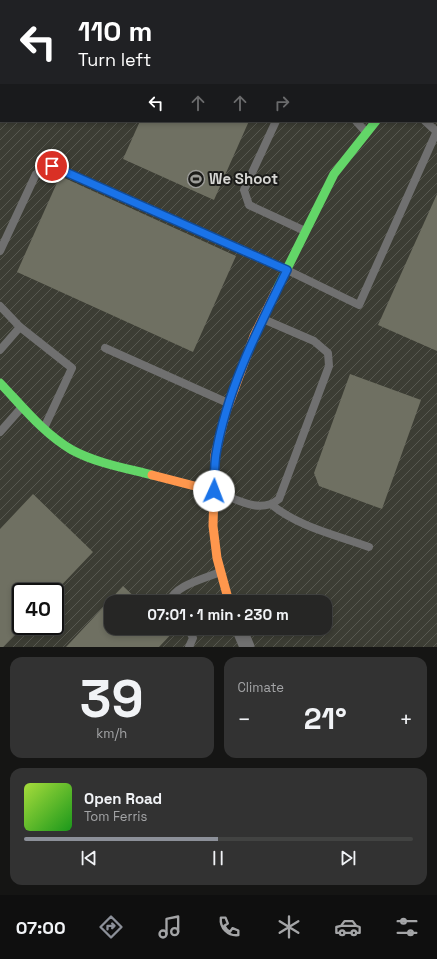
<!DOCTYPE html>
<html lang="en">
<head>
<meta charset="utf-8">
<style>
  body { margin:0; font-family:"Space Grotesk",sans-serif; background:#323232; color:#f1f3f6; height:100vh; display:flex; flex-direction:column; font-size:15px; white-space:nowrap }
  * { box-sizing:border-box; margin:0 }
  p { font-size:13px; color:#a4a5a7 }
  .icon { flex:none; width:22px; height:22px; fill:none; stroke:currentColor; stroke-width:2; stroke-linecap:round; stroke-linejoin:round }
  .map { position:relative; height:647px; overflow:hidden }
  .sheet { display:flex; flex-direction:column; gap:10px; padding:10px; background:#151514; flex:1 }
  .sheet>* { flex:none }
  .banner { position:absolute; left:0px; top:0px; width:437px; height:122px; box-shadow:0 2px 6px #0003,0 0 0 1px #424342; background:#202124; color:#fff; overflow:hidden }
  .speed { position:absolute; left:12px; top:583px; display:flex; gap:8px; font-size:20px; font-weight:700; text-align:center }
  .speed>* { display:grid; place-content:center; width:52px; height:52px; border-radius:50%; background:#262625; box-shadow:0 2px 6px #0003,0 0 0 1px #424342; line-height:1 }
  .speed .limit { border:2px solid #111; border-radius:6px; background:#fff; color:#111 }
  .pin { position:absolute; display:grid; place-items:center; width:34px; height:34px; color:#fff; margin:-17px; border:2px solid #fff; border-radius:50%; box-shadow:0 1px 4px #0007 }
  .me { position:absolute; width:44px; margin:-22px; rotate:2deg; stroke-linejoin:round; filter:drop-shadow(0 0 3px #0008) }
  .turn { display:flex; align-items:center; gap:14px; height:84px; padding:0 12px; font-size:18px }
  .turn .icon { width:52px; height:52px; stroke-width:2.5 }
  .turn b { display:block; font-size:28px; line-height:34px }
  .lanes { display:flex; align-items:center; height:38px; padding:0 12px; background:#0003; justify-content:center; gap:20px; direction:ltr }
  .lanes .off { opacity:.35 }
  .big { font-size:30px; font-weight:600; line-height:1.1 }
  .sheet .card { flex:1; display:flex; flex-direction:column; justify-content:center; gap:6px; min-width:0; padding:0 14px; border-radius:12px; background:#323232 }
  .sheet .dial { align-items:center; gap:0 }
  .dial b { font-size:52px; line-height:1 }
  .song { display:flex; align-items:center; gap:12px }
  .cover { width:48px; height:48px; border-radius:6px; background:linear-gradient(135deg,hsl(80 70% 55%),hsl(120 70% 35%)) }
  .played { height:4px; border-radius:2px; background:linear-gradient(90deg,#8c9099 50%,#424342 50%) }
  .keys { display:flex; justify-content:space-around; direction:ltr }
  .heat { display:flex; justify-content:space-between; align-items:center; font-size:22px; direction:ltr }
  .sheet .tiles { flex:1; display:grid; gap:10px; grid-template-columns:1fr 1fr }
  .card:last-child { grid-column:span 2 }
  .trip { position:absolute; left:104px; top:595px; width:228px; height:40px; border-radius:12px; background:#262625; box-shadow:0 2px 6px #0003,0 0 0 1px #424342; font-weight:600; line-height:40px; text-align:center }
  .dock { display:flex; height:64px; justify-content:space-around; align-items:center; background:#0f0f0f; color:#a4a5a7 }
  .dock .icon { width:28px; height:28px }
  .dock .on { color:#8c9099 }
  .dock b { font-size:18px; color:#f1f3f6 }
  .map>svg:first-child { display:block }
  .industrial { fill:url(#industrial-furrows); fill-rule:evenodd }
  .building { fill:#6f7062 }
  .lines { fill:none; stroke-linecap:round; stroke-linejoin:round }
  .lane { stroke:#707070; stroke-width:8 }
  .street { stroke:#707070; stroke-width:15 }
  .fast { stroke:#63d668; stroke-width:9 }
  .slow { stroke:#ff974d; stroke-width:9 }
  .route-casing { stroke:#114b97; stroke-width:10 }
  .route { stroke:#1a73e8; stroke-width:7 }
  .labels { text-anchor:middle; stroke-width:4; stroke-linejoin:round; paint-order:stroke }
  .poi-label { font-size:15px; font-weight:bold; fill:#d6d6d3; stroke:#1b1b19; text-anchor:start }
</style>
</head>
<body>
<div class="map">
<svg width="437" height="647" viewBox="0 0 437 647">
  <defs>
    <pattern id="industrial-furrows" width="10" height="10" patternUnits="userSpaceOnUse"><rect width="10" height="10" fill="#3c3d34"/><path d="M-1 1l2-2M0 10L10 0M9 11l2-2" fill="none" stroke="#575850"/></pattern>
  </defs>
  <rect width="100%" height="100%" fill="#323331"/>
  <path class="industrial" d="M0 0H437V647H0ZM1 1H436V121H1ZM21 592H55V626H21ZM111 602H325V628H111Z"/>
  <g class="building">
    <path d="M140 121H249L214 200 123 159Z"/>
    <path d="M60 176 236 256 193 352 17 272Z"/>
    <path d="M437 194V351L378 325Z"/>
    <path d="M350 374 421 400 382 509 319 486 314 473Z"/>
    <path d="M33 494 93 552 55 592H21V628L3 647H0V529Z"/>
    <path d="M123 586 140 602H111V628H177L159 647H66Z"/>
  </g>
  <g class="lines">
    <g class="lane">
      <path d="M245 0 246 1"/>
      <path d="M301 0 302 1"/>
      <path d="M152 1V0"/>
      <path d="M436 2 437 1"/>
      <path d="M276 121 244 190 249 205 305 231"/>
      <path d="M356 121 366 132"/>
      <path d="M425 121 437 132"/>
      <path d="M0 251 36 174 52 166 287 270 359 305 437 131"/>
      <path d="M0 306 20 327"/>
      <path d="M105 348 228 403"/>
      <path d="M0 350 20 327 72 368 45 426"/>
      <path d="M0 432 22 407"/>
      <path d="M215 491C236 499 260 515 279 499L329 366 328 353 314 341 263 319"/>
      <path d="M272 505C299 527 336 535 369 547"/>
      <path d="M169 602C175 585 204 579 220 572"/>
      <path d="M188 628 193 638 189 647"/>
    </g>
    <g class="street">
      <path d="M436 79H437"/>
      <path d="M239 628 247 647"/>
    </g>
    <g class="fast">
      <path d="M277 289 334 174 376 121"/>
      <path d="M0 383C22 406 44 434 72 450 96 463 125 468 152 475"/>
    </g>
    <g class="slow">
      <path d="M152 475 214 491"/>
      <path d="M229 602 217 558 213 526 215 455 226 412 254 336 277 289"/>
    </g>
  </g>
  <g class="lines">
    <g class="route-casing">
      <path id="route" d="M52 166 287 270C258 329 227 389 216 454 214 466 215 479 214 491"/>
    </g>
    <use href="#route" class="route"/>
  </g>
  <defs>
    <g id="stadium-ring" transform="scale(0.9)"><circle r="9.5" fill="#1b1b19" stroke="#9d9d9a" stroke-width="1.5"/><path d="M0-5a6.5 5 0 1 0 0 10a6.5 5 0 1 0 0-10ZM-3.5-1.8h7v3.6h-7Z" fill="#9d9d9a"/></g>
  </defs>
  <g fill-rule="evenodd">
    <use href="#stadium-ring" x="196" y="179"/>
  </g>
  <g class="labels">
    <g class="poi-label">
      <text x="209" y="184">We Shoot</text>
    </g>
  </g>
</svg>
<div class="speed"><div class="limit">40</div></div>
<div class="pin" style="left:52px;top:166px;background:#d93025"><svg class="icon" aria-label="arrive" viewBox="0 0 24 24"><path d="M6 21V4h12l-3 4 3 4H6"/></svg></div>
<svg class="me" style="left:214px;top:491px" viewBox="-20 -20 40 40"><circle r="19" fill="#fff"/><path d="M0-13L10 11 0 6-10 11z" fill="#1a73e8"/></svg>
<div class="trip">07:01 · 1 min · 230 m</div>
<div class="banner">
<div class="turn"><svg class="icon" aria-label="left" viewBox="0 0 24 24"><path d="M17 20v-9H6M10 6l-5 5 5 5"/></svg><div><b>110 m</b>Turn left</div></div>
<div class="lanes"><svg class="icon" aria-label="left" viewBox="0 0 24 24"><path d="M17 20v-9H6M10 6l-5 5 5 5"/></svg><svg class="icon off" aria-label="ahead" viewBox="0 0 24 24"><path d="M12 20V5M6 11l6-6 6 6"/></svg><svg class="icon off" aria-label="ahead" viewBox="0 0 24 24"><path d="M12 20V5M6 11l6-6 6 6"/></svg><svg class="icon off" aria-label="right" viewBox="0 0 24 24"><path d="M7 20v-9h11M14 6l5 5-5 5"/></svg></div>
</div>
</div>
<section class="sheet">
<div class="tiles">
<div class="card dial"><b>39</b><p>km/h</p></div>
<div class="card"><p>Climate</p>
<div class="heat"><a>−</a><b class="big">21°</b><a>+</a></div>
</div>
<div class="card">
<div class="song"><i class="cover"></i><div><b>Open Road</b><p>Tom Ferris</p></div></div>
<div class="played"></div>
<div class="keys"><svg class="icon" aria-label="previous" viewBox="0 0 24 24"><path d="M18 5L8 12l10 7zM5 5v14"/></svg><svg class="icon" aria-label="pause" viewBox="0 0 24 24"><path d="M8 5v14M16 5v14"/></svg><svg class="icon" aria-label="next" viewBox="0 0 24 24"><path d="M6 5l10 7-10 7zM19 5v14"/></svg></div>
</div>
</div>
</section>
<nav class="dock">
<b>07:00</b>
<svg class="icon on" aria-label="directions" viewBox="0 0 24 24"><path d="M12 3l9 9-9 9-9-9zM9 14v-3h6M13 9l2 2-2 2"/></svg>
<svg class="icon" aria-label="music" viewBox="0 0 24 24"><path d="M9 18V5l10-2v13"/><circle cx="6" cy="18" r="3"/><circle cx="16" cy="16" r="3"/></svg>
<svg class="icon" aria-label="phone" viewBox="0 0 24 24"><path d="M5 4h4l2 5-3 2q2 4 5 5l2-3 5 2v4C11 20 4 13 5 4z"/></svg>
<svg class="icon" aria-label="climate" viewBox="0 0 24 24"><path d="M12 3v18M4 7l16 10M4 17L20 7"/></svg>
<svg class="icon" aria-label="car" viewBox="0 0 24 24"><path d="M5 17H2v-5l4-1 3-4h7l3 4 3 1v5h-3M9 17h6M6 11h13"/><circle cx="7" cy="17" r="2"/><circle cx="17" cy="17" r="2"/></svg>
<svg class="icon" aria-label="filters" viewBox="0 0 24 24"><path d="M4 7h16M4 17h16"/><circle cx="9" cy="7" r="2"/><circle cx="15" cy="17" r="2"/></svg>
</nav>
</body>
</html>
